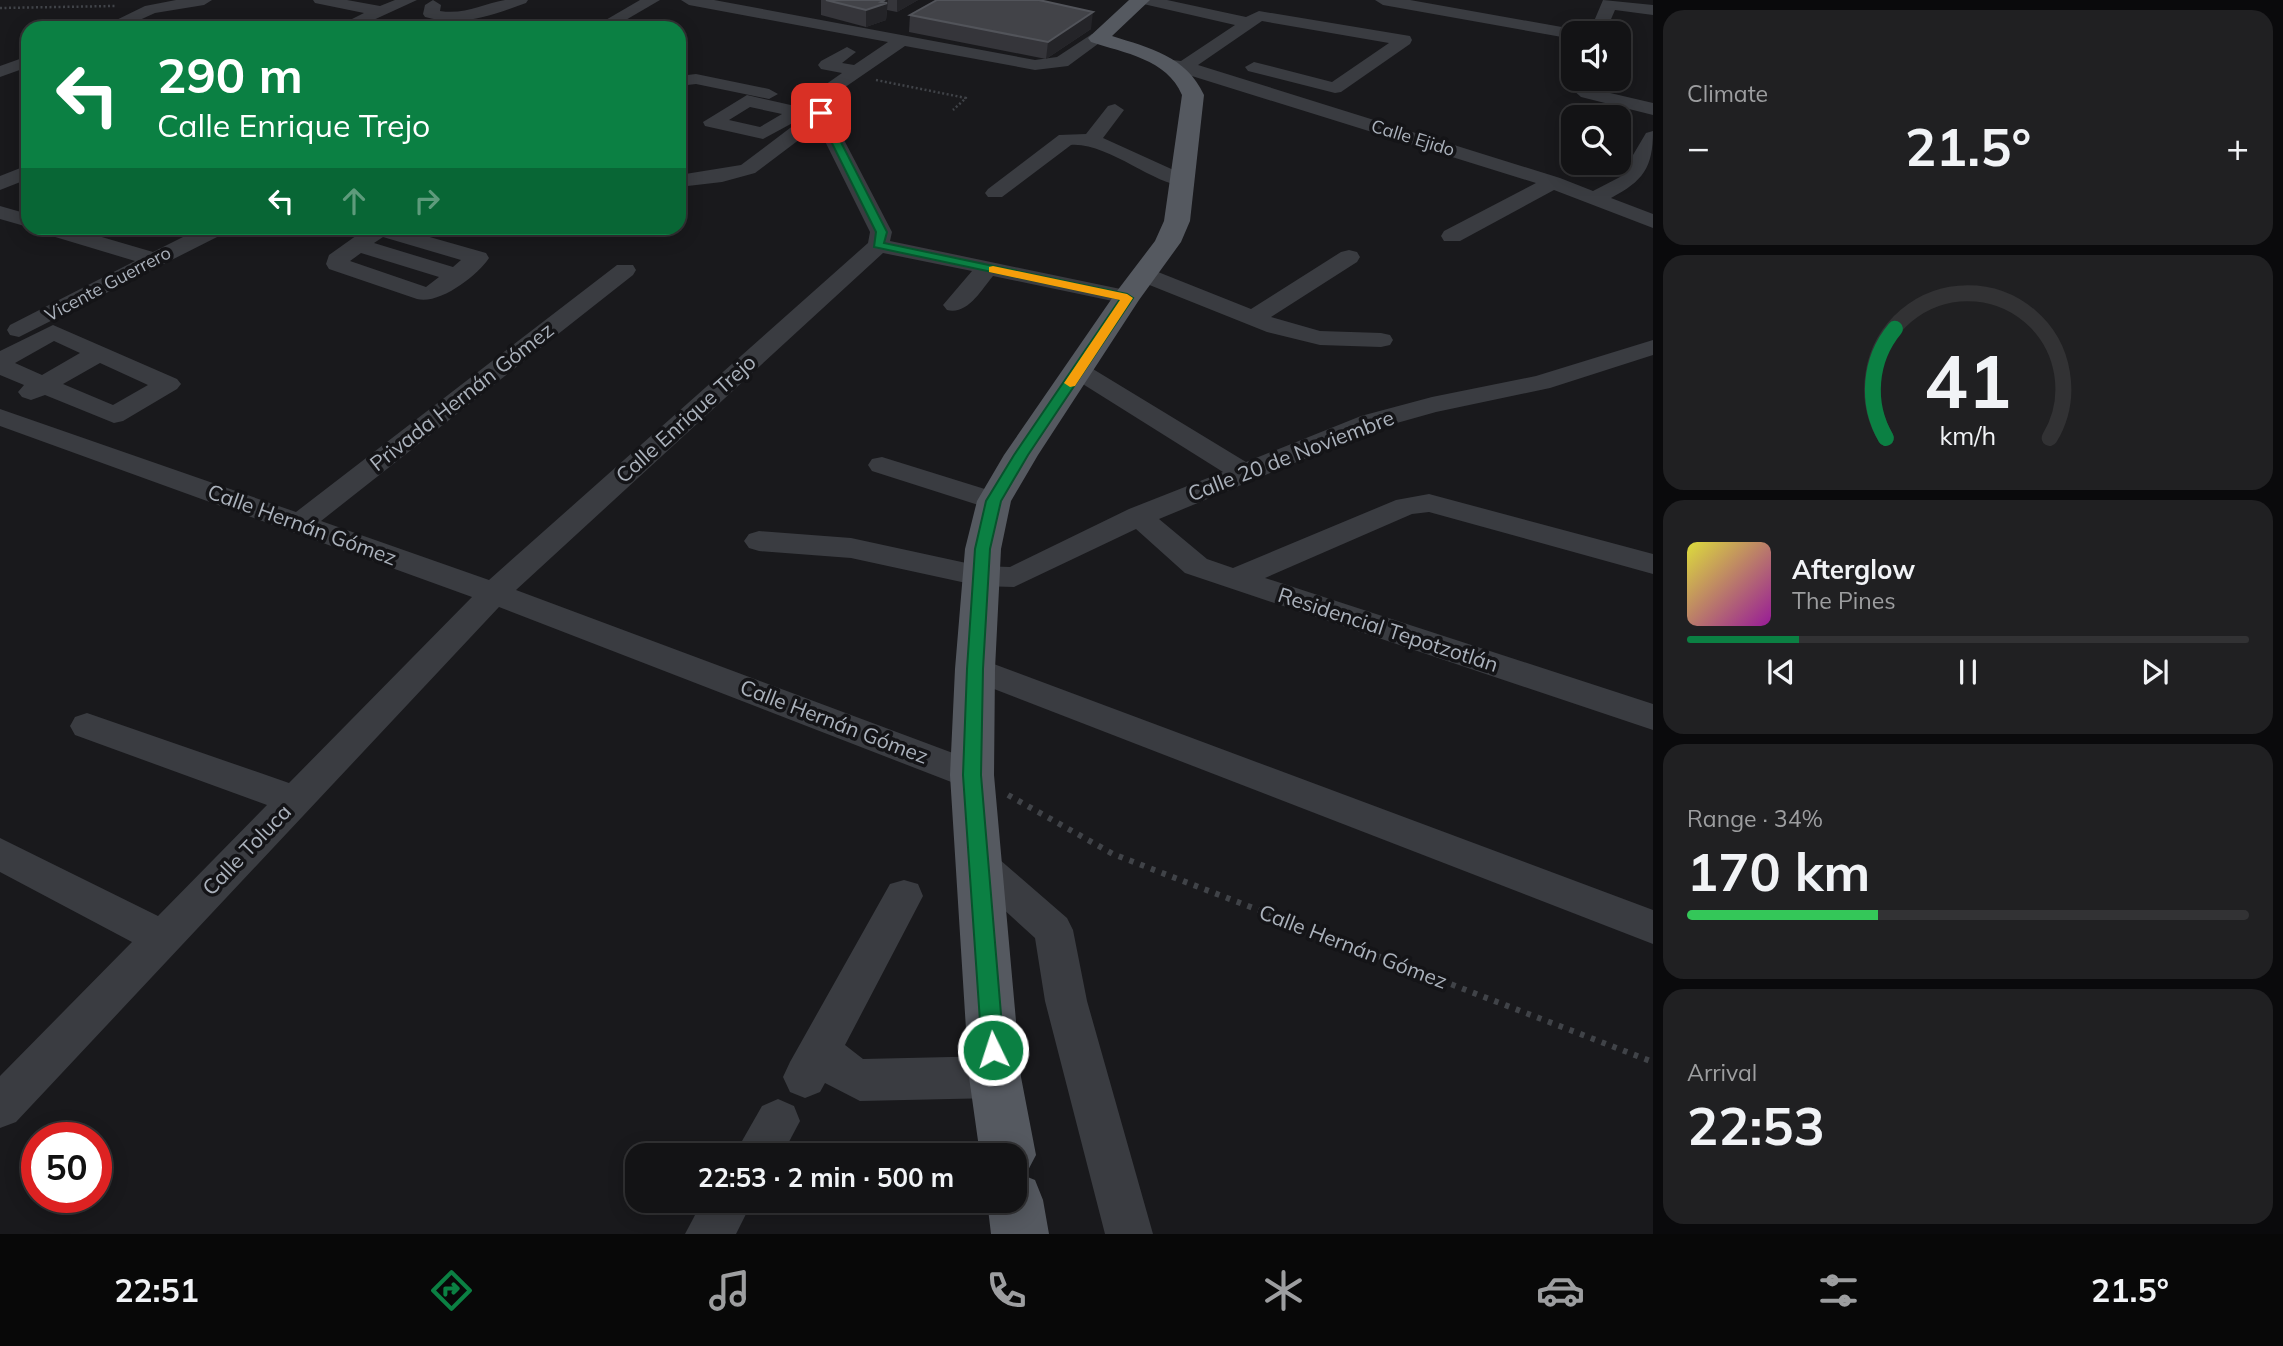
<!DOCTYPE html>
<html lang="en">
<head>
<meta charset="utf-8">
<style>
  body { margin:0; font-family:Mulish,sans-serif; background:#202022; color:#f1f3f6; height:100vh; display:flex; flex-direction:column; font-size:26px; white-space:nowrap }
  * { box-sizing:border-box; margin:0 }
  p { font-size:23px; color:#9d9ea0 }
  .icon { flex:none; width:38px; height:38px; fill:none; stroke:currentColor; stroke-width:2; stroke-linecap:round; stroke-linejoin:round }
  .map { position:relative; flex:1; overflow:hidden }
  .sheet { display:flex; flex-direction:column; gap:10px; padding:10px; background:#0a0a0c; width:630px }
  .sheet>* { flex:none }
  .hud { position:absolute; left:21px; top:21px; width:665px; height:214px; border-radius:21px; box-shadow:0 4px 18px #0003,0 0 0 2px #323234; background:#0b8043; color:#fff; overflow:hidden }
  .fabs { position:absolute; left:1561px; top:21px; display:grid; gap:14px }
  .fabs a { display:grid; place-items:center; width:70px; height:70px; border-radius:14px; background:#131315; box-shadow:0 4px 18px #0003,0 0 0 2px #323234; font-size:35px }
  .speed { position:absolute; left:21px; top:1122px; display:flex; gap:14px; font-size:35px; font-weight:700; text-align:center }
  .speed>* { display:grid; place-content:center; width:91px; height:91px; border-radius:50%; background:#131315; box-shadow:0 4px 18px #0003,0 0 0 2px #323234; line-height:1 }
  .speed .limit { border:10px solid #d22; background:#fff; color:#111 }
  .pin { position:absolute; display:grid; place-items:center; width:60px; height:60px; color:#fff; margin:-30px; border-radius:14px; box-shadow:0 4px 10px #0006 }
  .me { position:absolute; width:77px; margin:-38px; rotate:356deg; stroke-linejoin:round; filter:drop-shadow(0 0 5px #0008) }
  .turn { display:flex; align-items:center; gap:24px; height:147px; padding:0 21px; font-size:32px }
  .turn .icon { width:91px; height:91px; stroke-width:2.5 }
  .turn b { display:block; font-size:49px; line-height:60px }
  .lanes { display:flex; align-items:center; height:66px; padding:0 21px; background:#0003; justify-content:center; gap:35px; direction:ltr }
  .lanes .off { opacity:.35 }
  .big { font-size:52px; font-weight:700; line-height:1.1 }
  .sheet .tile { flex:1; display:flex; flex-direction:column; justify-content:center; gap:10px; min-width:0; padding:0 24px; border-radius:21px; background:#202022 }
  .sheet .dial { align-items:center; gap:0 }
  .dial svg { height:182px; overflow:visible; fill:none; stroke:#323234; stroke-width:7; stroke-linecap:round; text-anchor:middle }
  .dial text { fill:#f1f3f6; stroke:none }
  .song { display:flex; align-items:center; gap:21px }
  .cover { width:84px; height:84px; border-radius:10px; background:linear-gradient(135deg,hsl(60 70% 55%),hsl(300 70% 35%)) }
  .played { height:7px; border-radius:4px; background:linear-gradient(90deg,#0b8043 20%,#323234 20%) }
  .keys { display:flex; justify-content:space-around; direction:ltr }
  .heat { display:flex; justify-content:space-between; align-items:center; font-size:38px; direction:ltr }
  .charge { height:10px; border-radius:5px; background:linear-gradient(90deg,#34c759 34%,#323234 0) }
  .trip { position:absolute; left:625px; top:1143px; width:402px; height:70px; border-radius:21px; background:#131315; box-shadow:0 4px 18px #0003,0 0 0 2px #323234; font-weight:700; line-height:70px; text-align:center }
  .tab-bar { display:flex; height:112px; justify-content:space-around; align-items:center; background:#080808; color:#9d9ea0 }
  .tab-bar .icon { width:49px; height:49px }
  .tab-bar .on { color:#0b8043 }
  .tab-bar b { font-size:32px; color:#f1f3f6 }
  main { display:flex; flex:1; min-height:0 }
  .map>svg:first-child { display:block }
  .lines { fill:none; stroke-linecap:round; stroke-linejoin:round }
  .path-far1 { stroke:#404348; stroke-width:2.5; stroke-dasharray:2 2.5; stroke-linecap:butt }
  .path { stroke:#404348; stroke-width:6; stroke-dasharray:4.5 7; stroke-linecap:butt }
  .minor { fill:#3a3c41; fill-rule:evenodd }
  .major { fill:#555960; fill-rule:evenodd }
  .wall { fill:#35353a }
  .shaded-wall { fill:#242428 }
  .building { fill:#424348; stroke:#52545a; stroke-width:2 }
  .route { fill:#0b8043; stroke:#07532c; stroke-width:2 }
  .slow { fill:#f59e0b }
  .labels { text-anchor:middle; stroke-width:7; stroke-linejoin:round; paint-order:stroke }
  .far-street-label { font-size:18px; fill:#abb2bc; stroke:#141417 }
  .street-label { font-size:21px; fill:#abb2bc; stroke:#141417 }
</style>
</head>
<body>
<main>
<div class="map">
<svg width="1653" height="1234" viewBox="0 0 1653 1234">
  <rect width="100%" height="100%" fill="#19191c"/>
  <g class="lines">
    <g class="path-far1">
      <path d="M0 8 115 6"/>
      <path d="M876 80 966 98 953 110"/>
    </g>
    <path class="path" d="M1008 795 1113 854 1653 1062"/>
    <g class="minor">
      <path d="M176 0H212L204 5 155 13 122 28H100L145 6Z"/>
      <path d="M313 0H347L380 6 395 0H417L356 28H334L364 13 315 3Z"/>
      <path d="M433 0 441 5 440 11C465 15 482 4 505 0 512 0 521 0 528 0L526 3C491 16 462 27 425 17L423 14 425 5Z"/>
      <path d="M640 0H660L612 28H592Z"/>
      <path d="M681 0H714L1035 60 1057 57 1092 34 1098 33 1106 38 1068 66 1035 70 905 46 822 103 830 113 892 232 890 241 1135 292 1139 297 1135 302 1127 304 993 276C981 290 968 315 947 310L943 305 972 271 883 253 516 590 985 765 990 775 985 785 972 789 959 785 499 607 16 1122 0 1128V1076L132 942 0 872V838L158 916 267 805 75 735 70 726 75 717 87 713 289 783 472 597 0 426V409L296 512 617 265H633L636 270 633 275 321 521 489 580 868 243 870 232 811 113 763 139 705 126 703 122 747 95 795 106 842 73 821 69 818 65 821 61 847 47 856 52 842 63 854 65 888 42 689 5ZM750 107 782 114 760 127 729 120Z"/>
      <path d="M1137 0H1167L1246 17 1259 11 1410 36 1412 40 1410 44 1341 92 1335 93 1248 71 1245 67 1254 62 1332 82 1389 43 1262 21 1198 65 1560 178 1593 191 1620 177 1646 133 1653 131C1653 168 1643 181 1611 198L1653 214V228L1554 190 1460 241H1444L1441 236 1444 231 1536 183 1163 67 1160 63 1163 59 1181 61 1235 25 1139 3Z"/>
      <path d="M1375 0H1410L1573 29 1581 33H1573V39L1383 5Z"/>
      <path d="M1603 0 1653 5V15L1615 10 1605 33H1589Z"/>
      <path d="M28 56V67L0 77V66Z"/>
      <path d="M696 74 769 89 778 94 769 99 696 84 679 86V76Z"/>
      <path d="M1573 79H1591L1590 87 1593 89 1653 103V115L1581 97 1572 89Z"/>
      <path d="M1115 104 1124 110 1103 138 1189 177 1192 181 1189 185C1162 192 1110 142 1071 145L1002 197H988L985 193 988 189 1059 135 1086 134 1108 106Z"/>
      <path d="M801 123 808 125 811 129 808 133 755 173 722 182 679 187V175L741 165 794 125Z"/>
      <path d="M28 165V179L0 190V176Z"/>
      <path d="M0 206 28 214V227L0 219Z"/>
      <path d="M40 228H71L153 252 201 228H228L225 233 19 337 10 335 7 330 10 325 135 261 42 233Z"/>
      <path d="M367 228H398L486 253 489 258C477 276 439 305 417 299L329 269 326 264 329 255ZM383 237 461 260 453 267 374 243ZM361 253 439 277 426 287 350 261Z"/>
      <path d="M1349 250 1357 252 1360 257 1357 262 1271 317 1320 331 1381 333 1390 335 1393 340 1390 345 1381 347 1320 345 1267 332 1137 280 1134 275 1137 270H1153L1251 309 1341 252Z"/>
      <path d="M53 325 177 379 181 384 177 389 123 421 114 423 45 395 31 400 22 397 18 392 24 385 0 375V351ZM54 341 80 353 42 375 15 363ZM100 363 148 385 113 405 63 384Z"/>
      <path d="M1653 340V355L1550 388 1436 412 1379 428 1159 519 1207 559 1233 568 1396 500 1429 494 1653 554V574L1429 512 1412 514 1265 578 1653 704V730L1185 573 1136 529 1014 587 980 586 851 558 759 551 749 548 744 541 749 534 759 531 851 538 980 566 1010 567 1129 509 1223 472 1070 376 1066 371 1070 366 1079 363 1088 366 1246 462 1361 416 1432 397 1536 376Z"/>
      <path d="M882 457 1004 495 1008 501 1004 507 994 510 872 471 868 465 872 459Z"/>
      <path d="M975 657 1653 910V944L963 677 959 669 963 661Z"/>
      <path d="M979 848 992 853 1067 918 1073 930 1087 1001 1153 1234H1105L1045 1001 1035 938 966 875 960 864 966 853Z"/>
      <path d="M904 880 918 884 923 896 845 1045 863 1059 995 1056 1010 1062 1017 1077 1010 1092 995 1098 860 1101 825 1083 820 1092 805 1098 790 1092 783 1077 790 1062 890 884Z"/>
      <path d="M778 1099 794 1106 800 1121 782 1155H734L762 1106Z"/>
      <path d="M703 1200H753L736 1234H685Z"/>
    </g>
    <path class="major" d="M1129 0H1150L1112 36C1150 48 1186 56 1204 95L1190 221 1181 242 1139 300 1038 455 1011 501 1001 549 995 669 994 775 1021 1077 1036 1155 1025 1176 1035 1180 1043 1200 1049 1234H991L987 1200H1015V1155H980L969 1077 950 775 955 669 965 549 977 501 1004 455 1117 291 1155 241 1164 221 1182 95C1167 59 1124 53 1091 42L1088 38Z"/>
  </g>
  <g class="wall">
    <path d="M821 0H918L897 12 887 10 886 20 866 27 821 15Z"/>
    <path d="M910 15 1091 29 1046 59 909 32Z"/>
  </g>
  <g class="shaded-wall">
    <path d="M885 0H888L886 20 866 27V10Z"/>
    <path d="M897 0H918L897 12Z"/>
    <path d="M1093 12 1091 29 1046 59 1048 42Z"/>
  </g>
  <g class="building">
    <path d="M826 0H885L881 2 887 3 866 10Z"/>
    <path d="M937 0H1039L1093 12 1048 42 910 15Z"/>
  </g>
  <path class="route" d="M821 110 826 113 887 232 884 243 1127 294 1133 298 1028 455 1001 501 990 549 983 669 981 775 1004 1050 1001 1057 993 1060 986 1057 982 1050 963 775 967 669 975 549 986 501 1014 455 1120 299 874 247 876 232 817 113Z"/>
  <path class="slow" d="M993 266 1127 294 1133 298 1075 386 1070 387 1064 383 1120 300 989 272V267Z"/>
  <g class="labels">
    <g class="far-street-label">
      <text transform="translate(1413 138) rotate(17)" y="6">Calle Ejido</text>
      <text transform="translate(108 284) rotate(-28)" y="6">Vicente Guerrero</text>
    </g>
    <g class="street-label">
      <text transform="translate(462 397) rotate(-38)" y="7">Privada Hernán Gómez</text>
      <text transform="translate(686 419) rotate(-42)" y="7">Calle Enrique Trejo</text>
      <text transform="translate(1291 456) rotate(-21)" y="7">Calle 20 de Noviembre</text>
      <text transform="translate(302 525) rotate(20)" y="7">Calle Hernán Gómez</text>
      <text transform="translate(1388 630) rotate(18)" y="7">Residencial Tepotzotlán</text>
      <text transform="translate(834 722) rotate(21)" y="7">Calle Hernán Gómez</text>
      <text transform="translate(247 850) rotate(-46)" y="7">Calle Toluca</text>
      <text transform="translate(1353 947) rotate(21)" y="7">Calle Hernán Gómez</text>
    </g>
  </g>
</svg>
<div class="fabs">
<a><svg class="icon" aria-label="sound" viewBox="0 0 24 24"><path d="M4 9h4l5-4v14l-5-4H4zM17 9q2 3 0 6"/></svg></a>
<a><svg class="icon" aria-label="search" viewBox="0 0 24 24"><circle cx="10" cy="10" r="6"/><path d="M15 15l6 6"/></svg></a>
</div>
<div class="speed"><div class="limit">50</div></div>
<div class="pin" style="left:821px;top:113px;background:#d93025"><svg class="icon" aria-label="arrive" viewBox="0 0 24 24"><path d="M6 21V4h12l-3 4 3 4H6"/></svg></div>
<svg class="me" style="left:993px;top:1050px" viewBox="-20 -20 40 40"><circle r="17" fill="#0b8043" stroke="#fff" stroke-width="3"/><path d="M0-11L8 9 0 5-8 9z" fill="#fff"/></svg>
<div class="trip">22:53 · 2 min · 500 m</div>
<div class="hud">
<div class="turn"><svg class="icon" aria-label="left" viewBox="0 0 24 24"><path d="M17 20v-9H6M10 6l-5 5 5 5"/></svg><div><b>290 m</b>Calle Enrique Trejo</div></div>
<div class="lanes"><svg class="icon" aria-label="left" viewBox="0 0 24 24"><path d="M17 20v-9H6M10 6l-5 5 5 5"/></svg><svg class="icon off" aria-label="ahead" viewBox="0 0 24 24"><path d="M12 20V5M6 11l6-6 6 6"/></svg><svg class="icon off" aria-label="right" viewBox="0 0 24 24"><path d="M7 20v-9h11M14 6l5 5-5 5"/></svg></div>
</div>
</div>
<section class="sheet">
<div class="tile"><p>Climate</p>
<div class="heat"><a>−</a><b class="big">21.5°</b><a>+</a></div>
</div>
<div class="tile dial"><svg viewBox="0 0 100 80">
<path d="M14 69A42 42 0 1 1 86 69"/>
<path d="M14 69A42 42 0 0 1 18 21" stroke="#0b8043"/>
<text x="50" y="56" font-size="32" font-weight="700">41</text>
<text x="50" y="72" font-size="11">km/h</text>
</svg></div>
<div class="tile">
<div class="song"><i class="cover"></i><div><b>Afterglow</b><p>The Pines</p></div></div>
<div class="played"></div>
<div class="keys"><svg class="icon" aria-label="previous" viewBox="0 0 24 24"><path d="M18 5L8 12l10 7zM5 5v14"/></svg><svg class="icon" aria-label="pause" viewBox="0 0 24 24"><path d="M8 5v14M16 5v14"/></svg><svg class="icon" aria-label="next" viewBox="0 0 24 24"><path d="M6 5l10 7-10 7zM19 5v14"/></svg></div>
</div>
<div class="tile"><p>Range · 34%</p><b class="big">170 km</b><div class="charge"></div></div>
<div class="tile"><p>Arrival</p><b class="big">22:53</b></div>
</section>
</main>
<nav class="tab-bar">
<b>22:51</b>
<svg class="icon on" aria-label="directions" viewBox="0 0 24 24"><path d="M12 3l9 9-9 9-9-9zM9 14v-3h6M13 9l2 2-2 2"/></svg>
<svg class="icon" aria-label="music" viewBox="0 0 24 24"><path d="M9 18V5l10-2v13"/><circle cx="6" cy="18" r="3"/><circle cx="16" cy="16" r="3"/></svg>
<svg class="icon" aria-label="phone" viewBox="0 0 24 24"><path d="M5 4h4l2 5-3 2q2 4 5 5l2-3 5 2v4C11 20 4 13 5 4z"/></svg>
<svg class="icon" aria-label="climate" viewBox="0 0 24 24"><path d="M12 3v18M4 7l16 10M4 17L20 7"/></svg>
<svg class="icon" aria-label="car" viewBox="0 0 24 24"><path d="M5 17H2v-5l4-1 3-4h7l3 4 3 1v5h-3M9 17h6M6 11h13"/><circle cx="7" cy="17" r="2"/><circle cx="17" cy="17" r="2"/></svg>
<svg class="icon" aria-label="filters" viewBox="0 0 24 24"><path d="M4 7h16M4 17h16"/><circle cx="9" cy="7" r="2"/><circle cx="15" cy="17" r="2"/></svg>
<b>21.5°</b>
</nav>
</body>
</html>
